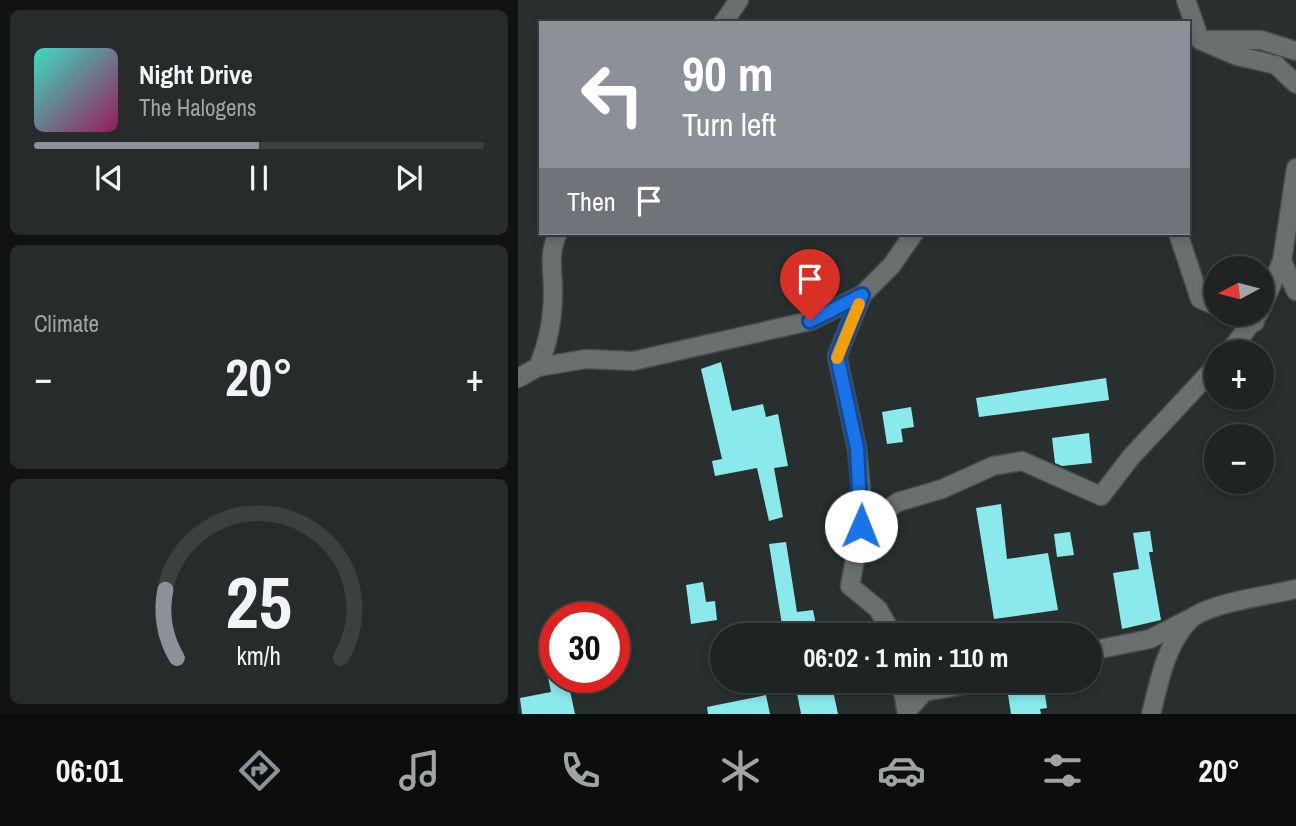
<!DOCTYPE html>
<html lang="en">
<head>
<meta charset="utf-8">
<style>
  body { margin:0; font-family:"Archivo Narrow",sans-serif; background:#272b2b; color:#f1f3f6; height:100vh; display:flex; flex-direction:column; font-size:26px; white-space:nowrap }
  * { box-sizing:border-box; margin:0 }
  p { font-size:23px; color:#a1a4a6 }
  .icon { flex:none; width:38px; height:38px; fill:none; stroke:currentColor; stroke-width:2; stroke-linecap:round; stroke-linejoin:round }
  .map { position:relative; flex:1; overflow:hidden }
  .panel { display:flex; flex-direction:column; gap:10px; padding:10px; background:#111313; width:518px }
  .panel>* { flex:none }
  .banner { position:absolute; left:21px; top:21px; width:651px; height:214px; border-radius:0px; box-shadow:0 4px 10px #0003,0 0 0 2px #3c4041; background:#8c9099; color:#fff; overflow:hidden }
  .needle { width:46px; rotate:263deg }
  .fabs { position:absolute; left:686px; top:256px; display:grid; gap:14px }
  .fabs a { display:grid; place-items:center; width:70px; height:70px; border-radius:50%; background:#1f2323; box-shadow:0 4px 10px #0003,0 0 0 2px #3c4041; font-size:35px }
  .speed { position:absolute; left:21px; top:602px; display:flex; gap:14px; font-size:35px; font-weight:700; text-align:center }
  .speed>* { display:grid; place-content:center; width:91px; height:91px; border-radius:50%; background:#1f2323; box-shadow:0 4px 10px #0003,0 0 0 2px #3c4041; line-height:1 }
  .speed .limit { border:10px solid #d22; background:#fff; color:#111 }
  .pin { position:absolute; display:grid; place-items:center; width:60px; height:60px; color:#fff; margin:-72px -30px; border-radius:50% 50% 50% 0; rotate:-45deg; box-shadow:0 0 7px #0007 }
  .pin .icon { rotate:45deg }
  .me { position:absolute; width:77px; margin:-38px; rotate:1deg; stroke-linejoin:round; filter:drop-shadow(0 0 5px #0008) }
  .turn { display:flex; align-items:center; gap:24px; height:147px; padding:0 28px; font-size:32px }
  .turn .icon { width:91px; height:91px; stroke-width:2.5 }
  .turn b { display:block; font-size:49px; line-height:60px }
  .then { display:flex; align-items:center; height:66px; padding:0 28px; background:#0003; gap:14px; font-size:26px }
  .big { font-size:52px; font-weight:700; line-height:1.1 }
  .panel .tile { flex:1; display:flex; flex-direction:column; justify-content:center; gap:10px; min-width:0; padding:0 24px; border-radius:10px; background:#272b2b }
  .panel .dial { align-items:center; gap:0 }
  .dial svg { height:182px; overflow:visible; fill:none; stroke:#3c4041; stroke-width:7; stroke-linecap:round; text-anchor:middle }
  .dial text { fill:#f1f3f6; stroke:none }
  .song { display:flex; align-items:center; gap:21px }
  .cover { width:84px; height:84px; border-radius:10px; background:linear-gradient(135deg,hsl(170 70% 55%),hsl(330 70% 35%)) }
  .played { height:7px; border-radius:4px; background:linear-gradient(90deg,#8c9099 50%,#3c4041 50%) }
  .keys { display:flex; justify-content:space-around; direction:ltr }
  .heat { display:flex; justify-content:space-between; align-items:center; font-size:38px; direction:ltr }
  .trip { position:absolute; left:192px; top:623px; width:392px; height:70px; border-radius:35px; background:#1f2323; box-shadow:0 4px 10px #0003,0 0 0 2px #3c4041; font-weight:700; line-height:70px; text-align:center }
  .dock { display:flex; height:112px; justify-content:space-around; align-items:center; background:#0c0e0e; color:#a1a4a6 }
  .dock .icon { width:49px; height:49px }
  .dock .on { color:#8c9099 }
  .dock b { font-size:32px; color:#f1f3f6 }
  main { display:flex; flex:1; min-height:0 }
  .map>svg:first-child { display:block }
  .building { fill:#8ae9eb }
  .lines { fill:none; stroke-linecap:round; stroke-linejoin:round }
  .minor-casing { stroke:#464c4c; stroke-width:21 }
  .minor { stroke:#6a7070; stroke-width:18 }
  .route-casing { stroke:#114b97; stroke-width:18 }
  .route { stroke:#1a73e8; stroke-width:12 }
  .slow { stroke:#f59e0b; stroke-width:12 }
</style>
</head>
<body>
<main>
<section class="panel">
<div class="tile">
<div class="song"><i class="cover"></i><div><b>Night Drive</b><p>The Halogens</p></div></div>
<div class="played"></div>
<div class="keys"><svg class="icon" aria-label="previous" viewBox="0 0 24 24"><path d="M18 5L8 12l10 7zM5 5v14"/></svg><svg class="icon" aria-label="pause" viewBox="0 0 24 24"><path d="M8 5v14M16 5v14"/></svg><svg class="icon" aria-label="next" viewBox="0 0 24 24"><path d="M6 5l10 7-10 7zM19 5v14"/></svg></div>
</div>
<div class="tile"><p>Climate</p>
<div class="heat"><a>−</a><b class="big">20°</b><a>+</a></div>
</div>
<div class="tile dial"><svg viewBox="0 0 100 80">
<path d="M14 69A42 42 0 1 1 86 69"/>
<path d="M14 69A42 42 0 0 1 9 39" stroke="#8c9099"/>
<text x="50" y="56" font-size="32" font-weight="700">25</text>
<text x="50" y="72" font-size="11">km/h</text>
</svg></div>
</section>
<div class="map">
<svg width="778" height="714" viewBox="0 0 778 714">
  <rect width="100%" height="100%" fill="#292f2f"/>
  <g class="building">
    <path d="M203 362 214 411 245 404 248 417 260 414 270 466 256 468 265 517 251 521 239 468 197 476 194 461 204 459 183 369Z"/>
    <path d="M588 378 591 400 461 417 458 398Z"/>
    <path d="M393 407 396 427 383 429 385 442 369 444 364 412Z"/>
    <path d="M571 433 574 463 544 466 537 463 534 438Z"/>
    <path d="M483 504 489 559 530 553 540 610 476 619 458 508Z"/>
    <path d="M632 531 635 552H631L643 620 604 629 595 573 621 569 615 533Z"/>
    <path d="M552 532 556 555 539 557 536 534Z"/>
    <path d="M268 542 279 612 295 610 298 625 265 631 251 544Z"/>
    <path d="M185 582 188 602 197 601 199 620 173 624 168 585Z"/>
    <path d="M30 677H49L57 714H4L2 698 33 692Z"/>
    <path d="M290 681H313L320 714H283L277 683Z"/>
    <path d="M488 681H525L529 708 522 709 523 714H493Z"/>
    <path d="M248 695 252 714H190L189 707Z"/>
  </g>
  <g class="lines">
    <g class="minor-casing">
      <g id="minor">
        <path d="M668 0 682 40 719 56 758 65 778 84"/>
        <path d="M205 23 221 0"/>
        <path d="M689 40H743L778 51"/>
        <path d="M778 168 764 261 778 291"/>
        <path d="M660 233 682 299 698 306"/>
        <path d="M344 295 319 356 339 448 343 489V526L332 586 360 609 375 635"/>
        <path d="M744 307 764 261"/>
        <path d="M716 313 737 322"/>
        <path d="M711 352 741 313"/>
        <path d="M20 367C30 344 35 317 35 292 35 270 30 253 40 233"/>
        <path d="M0 378 20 367 68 359 115 361 292 321 344 295 374 265 396 233"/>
        <path d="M343 526 380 502 424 489 475 466 504 461 583 496 613 457 698 366"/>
        <path d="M572 651 632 639 673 618"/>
        <path d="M383 681 389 714"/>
        <path d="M389 711 406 692 469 681"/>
        <path d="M633 714C641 683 648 642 673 619 690 603 754 595 778 589"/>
      </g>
    </g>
    <use href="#minor" class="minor"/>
  </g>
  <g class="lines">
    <g class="route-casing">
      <path id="route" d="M292 321 344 295 319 356 339 448 343 526"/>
    </g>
    <use href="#route" class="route"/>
    <path class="slow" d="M319 358 341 304"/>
  </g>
</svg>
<div class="fabs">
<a><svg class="needle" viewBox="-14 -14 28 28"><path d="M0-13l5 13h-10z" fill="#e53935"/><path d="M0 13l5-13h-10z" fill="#a1a4a6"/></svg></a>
<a>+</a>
<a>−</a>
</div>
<div class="speed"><div class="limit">30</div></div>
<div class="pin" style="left:292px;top:321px;background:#d93025"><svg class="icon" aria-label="arrive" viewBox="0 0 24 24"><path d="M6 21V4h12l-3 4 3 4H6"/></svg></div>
<svg class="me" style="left:343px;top:526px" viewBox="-20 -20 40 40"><circle r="19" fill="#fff"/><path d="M0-13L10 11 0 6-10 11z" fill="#1a73e8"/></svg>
<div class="trip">06:02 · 1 min · 110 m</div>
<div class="banner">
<div class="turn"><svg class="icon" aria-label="left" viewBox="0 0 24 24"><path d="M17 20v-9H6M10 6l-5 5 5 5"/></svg><div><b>90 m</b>Turn left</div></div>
<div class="then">Then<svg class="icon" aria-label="arrive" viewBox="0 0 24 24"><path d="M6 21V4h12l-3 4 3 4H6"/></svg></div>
</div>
</div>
</main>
<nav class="dock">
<b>06:01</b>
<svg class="icon on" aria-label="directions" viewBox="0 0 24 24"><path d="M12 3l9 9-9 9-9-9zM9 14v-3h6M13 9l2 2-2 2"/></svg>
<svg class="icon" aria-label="music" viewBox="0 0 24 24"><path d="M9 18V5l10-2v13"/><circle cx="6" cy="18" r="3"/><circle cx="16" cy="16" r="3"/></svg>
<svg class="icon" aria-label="phone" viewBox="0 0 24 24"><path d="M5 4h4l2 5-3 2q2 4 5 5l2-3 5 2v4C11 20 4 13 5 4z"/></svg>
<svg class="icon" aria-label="climate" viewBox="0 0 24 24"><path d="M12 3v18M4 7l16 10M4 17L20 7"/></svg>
<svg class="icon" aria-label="car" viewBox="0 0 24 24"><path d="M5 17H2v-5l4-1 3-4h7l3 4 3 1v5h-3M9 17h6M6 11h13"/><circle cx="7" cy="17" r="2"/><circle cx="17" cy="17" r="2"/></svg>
<svg class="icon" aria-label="filters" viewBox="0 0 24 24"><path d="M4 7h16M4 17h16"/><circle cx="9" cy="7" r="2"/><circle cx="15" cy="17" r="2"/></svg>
<b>20°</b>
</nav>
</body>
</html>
